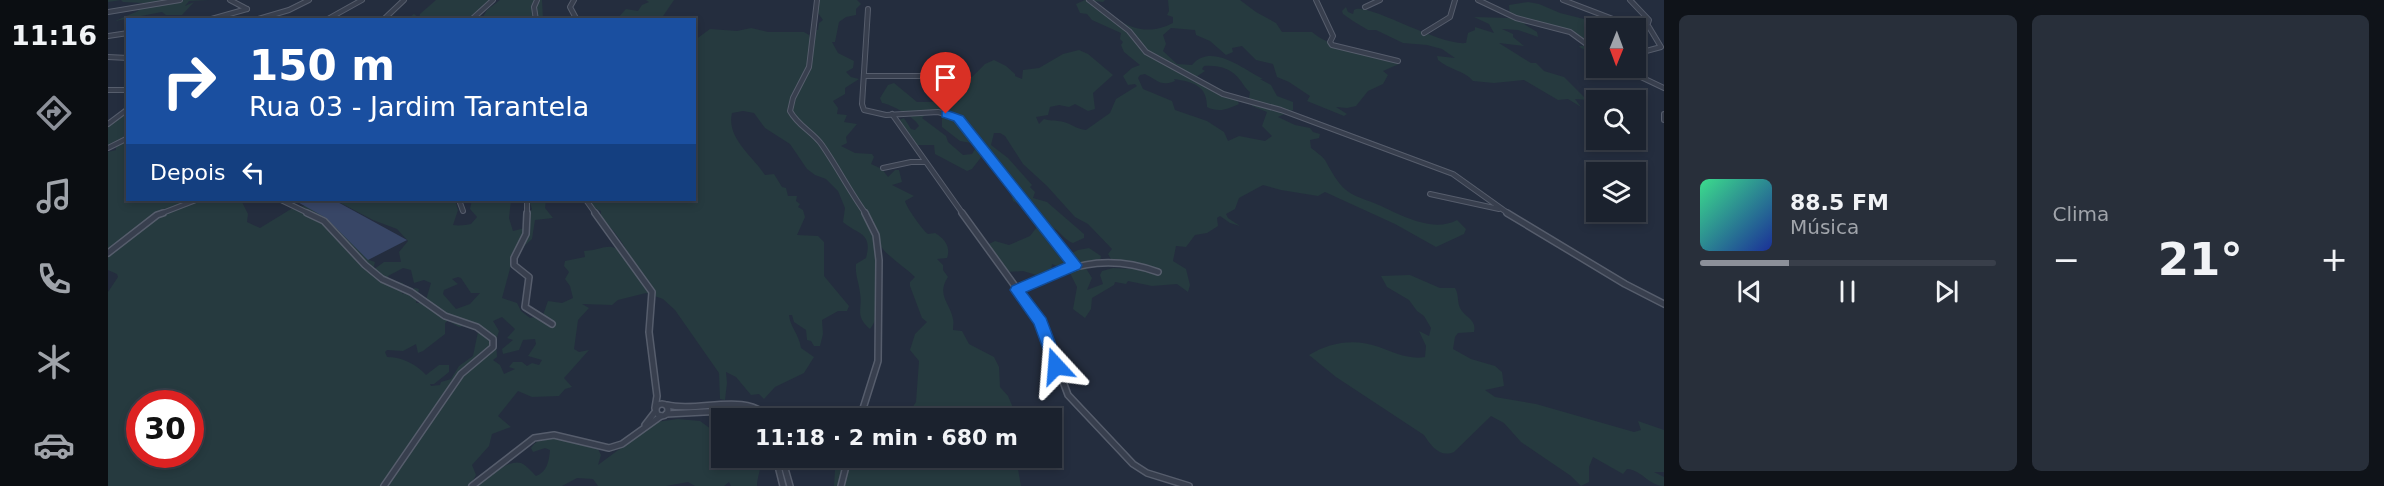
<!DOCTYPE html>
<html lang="pt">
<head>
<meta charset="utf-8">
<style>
  body { margin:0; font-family:"DejaVu Sans",sans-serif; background:#282f3a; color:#f1f3f6; height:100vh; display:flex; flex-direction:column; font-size:22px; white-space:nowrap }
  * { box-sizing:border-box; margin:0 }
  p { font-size:20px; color:#a0a4aa }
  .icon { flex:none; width:33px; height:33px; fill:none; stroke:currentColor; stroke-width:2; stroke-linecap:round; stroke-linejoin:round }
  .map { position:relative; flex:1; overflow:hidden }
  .sheet { display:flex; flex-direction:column; gap:15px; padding:15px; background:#0f1319; width:720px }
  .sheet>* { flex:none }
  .top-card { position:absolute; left:18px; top:18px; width:570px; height:183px; border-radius:0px; box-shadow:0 3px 9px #0003,0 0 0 2px #393f4a; background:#1a4fa0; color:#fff; overflow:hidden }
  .needle { width:39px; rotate:181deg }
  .tools { position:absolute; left:1478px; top:18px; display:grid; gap:12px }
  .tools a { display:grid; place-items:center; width:60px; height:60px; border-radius:0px; background:#1b222e; box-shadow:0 3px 9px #0003,0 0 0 2px #393f4a; font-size:30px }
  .speed { position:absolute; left:18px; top:390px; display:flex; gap:12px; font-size:30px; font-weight:700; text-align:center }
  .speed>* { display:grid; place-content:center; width:78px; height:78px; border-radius:50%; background:#1b222e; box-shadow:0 3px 9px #0003,0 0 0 2px #393f4a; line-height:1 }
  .speed .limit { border:9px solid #d22; background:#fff; color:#111 }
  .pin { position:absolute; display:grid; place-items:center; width:51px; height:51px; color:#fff; margin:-62px -26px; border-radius:50% 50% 50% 0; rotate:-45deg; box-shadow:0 0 6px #0007 }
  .pin .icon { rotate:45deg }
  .me { position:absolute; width:66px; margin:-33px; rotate:341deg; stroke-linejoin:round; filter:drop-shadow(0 0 4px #0008) }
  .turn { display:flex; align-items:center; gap:21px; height:126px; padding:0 24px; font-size:27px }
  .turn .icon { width:78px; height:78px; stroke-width:2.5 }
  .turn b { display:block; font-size:42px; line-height:51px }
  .then { display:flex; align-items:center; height:57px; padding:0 24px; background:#0003; gap:12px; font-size:22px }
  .big { font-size:45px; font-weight:800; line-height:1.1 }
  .sheet .widget { flex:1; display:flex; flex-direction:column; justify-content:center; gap:9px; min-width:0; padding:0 21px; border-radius:9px; background:#282f3a }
  .song { display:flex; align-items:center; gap:18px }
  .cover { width:72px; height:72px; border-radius:9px; background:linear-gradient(135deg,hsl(150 70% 55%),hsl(230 70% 35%)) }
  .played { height:6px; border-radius:3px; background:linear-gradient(90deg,#8c9099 30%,#393f4a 30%) }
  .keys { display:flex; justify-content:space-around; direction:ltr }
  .heat { display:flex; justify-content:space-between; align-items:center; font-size:33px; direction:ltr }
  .sheet .tiles { flex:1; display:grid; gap:15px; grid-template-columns:repeat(2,1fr) }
  .trip { position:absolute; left:603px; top:408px; width:351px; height:60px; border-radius:0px; background:#1b222e; box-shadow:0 3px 9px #0003,0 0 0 2px #393f4a; font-weight:800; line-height:60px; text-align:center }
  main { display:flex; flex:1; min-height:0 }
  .tabs { display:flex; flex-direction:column; width:108px; justify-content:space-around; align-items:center; background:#0b0e12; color:#a0a4aa }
  .tabs .icon { width:42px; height:42px }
  .tabs .on { color:#8c9099 }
  .tabs b { font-size:27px; color:#f1f3f6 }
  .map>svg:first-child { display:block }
  .green { fill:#263a3f; fill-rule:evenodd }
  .water { fill:#384666 }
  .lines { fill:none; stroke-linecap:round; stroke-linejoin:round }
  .minor-far1-casing { stroke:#565d6c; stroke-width:6 }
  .minor-casing { stroke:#565d6c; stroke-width:8 }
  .minor-far1 { stroke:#383f4e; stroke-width:4 }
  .minor { stroke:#383f4e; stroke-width:5 }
  .route { fill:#1a73e8; stroke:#114b97; stroke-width:1.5 }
</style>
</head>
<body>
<main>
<nav class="tabs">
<b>11:16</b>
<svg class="icon on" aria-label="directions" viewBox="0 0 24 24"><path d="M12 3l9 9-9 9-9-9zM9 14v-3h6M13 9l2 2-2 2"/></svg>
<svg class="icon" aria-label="music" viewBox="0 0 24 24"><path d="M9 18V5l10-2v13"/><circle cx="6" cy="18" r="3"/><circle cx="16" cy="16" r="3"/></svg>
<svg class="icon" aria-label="phone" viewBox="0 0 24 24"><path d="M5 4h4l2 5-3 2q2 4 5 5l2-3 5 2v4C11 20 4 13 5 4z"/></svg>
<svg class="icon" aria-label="climate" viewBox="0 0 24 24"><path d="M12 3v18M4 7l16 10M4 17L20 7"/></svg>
<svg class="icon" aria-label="car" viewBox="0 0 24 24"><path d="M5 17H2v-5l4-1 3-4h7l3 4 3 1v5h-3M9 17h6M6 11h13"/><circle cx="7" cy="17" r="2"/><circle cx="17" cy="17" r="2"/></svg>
</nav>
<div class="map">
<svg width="1556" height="486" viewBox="0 0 1556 486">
  <rect width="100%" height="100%" fill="#242d3e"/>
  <g class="green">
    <path d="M0 0H101L81 1 77 6 86 2 74 15H58L54 12 7 21 30 11 35 3 15 2 13 0 0 2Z"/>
    <path d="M328 0H384L363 19 298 20 306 14 311 18 312 14Z"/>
    <path d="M392 0H434L435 19 373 20 379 10Z"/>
    <path d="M538 0H566L553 19H509L518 9 530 11 534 5 541 2Z"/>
    <path d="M709 0H749L753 4 748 9V15L738 17 731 22 727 42H724L730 53 746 61 745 68 738 72 743 77 751 79 737 88V94L725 101 730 108 729 114 739 115 736 122 749 124 738 137 739 143 733 146 747 153 764 154 766 157 763 164 774 169 780 177 787 170H791L794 182 784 185 806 196 797 201C798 207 816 232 820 234L827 233C837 239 843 247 839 258L829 259 835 265V270L840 277C828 295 842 303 845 319 846 323 845 326 845 330L854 331 861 344 886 357 891 367 892 387 900 396 906 410 912 415 911 418H794L797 411 804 408 808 402 811 361 802 350 807 334 819 322 814 318 802 286V282L807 277C790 260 763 250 766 220L761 223C776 247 780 306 762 329 746 315 755 310 752 293 751 282 747 276 748 264L758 258C765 232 750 235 735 222L737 208 730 191 718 179 707 175 699 169 682 144 657 128 646 113 635 111 624 113C618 138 645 156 657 175L666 174 674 187 678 188 680 196H689L688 201 692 204 690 207 695 210 697 217 689 235 710 236 716 242V276L741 306 739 311H730L714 320 715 334 712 346H706L703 341 699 340 698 330 686 322 684 315H681C682 327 691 334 693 348L706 357 696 373 667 387 656 399 651 394 643 395 628 377 618 372 619 383 617 400 612 399 611 373 567 310 555 299 538 293 510 300 504 305 474 304 481 308 470 320 466 349 471 352 481 350 456 378 464 387 457 389 451 396 424 397 410 391 390 416 403 427 384 434 381 446 364 465 368 475 362 486H0V292L10 277 9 274 0 270V256L14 245 0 253V152L8 150V146L0 148V126C9 120 11 112 19 108L20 200H133L140 214 139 222 152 228 183 209 204 204 264 254 261 260 267 262 265 270 276 262H293L291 252 300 241 289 229 265 220 227 200H347L350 210 345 225C350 226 359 225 363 224L369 217 362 209 364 200H403L401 218 405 231 417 228 421 213 424 209 421 200H438L437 208 445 218 427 220 424 239 402 259 403 265 394 298 409 303 413 311 422 318 435 315 440 301 454 303 465 298 462 286 457 279 461 272 456 266 457 261 477 257 476 251C501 249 498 240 521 256 519 247 501 224 493 218V211L485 208 479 200H586L587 40 602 29 629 31 643 28 660 32H696L701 35 704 46 706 30H710L711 23 715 20 710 13ZM295 268 303 270 306 283 316 280 323 283 317 303H308L311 289 307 288 294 294 295 283 280 281V276ZM350 277 353 278 363 293H372L362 304 348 309 335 294 336 290 350 284 344 279ZM394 317 407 329 399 338 405 340 394 349 395 354 411 350 415 340 427 339 428 344 420 356 434 360 431 365 424 363 419 366 414 362H405L401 367 407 369 396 374 392 365 385 360 389 357 388 340 391 331 385 321ZM342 319 344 323 351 327 365 324 371 327 365 356 351 366 343 379 333 382 332 385 323 386 322 384H326L341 372V365H331L318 375C308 364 294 357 279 357L277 352 279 350 295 351 308 344 310 353 315 351 337 334V323ZM32 404H82V454H32Z"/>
    <path d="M977 0H997L995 2 985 1C1010 21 1032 40 1065 23V17L1059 15 1061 11 1060 0H1132L1148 12 1168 23 1174 32H1204C1227 52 1264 49 1291 64L1275 71 1280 75 1275 84 1260 91 1248 106 1239 108 1228 107 1239 114 1236 116 1199 101 1202 96 1181 82 1169 77 1165 64 1148 60 1134 46 1124 48 1125 52 1118 55 1102 41 1088 35 1087 30 1063 28 1055 35 1058 44 1055 51 1069 64 1084 65C1103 42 1135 69 1155 79H1152L1163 85 1169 96 1185 102V110L1170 117 1187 125 1202 128 1205 132 1212 134 1211 138 1202 140 1203 148C1208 152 1213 155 1217 160 1222 169 1230 184 1238 190 1245 196 1256 199 1266 203 1290 213 1323 234 1349 220L1358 229 1356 234 1328 247 1287 224 1217 192 1210 196 1173 190 1155 185 1131 198 1127 209 1118 214 1120 218 1132 226 1122 223 1112 216 1109 218 1110 226 1099 233 1087 235 1078 247 1068 246 1065 261 1078 269 1082 285 1080 292 1069 284 1044 286 1020 281 1018 284 1007 282 1006 285 984 298 983 309 977 318 965 309 969 287 958 265 951 267 944 264 943 273 935 277 915 271 899 272 880 247 881 244 887 241 901 245 922 236 929 227 924 212 905 201 899 181 893 177 895 174 885 160 874 156 864 169 859 171 827 154 826 145H808L793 126 791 120 796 118 803 129 807 130 811 126C808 118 783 104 774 103L772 98 780 85 786 83 809 102H851L849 98 828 91 834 80 864 77 877 64 886 60 898 66 907 74V76L914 79 915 70 931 68 955 54 971 50 980 54 1005 75 985 93 987 109 980 111 967 104 961 107 951 105 942 107 940 115 928 117 931 124 936 119C942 121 945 120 950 121 960 121 969 130 978 130L1002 113 1008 99 1029 86 1027 84 1020 85 1015 76 1024 68 1032 65 1016 52 1013 45 1015 42 1012 39 1013 33 984 20 979 14 972 13 968 4ZM1096 66C1111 65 1124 69 1132 80 1136 85 1137 88 1142 92L1141 98 1144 106 1159 112 1154 126 1164 136 1157 141 1131 136 1120 141 1116 132 1099 121 1067 110 1064 101 1035 89 1030 78 1032 75 1037 74C1049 80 1053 87 1067 81L1066 79C1085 82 1099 85 1099 107 1111 113 1120 109 1131 104L1128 97 1088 77 1097 71 1094 69ZM819 113H830L834 116V127L852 141 863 143 867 149 864 154 855 155 840 142 838 136 814 118ZM886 133H892L897 136 915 164 939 186 967 217 980 224 1004 249 1000 254 1003 259 1016 263 1024 269 1005 268 994 271 992 275 995 284 979 290 984 278 976 265 992 261 993 256 981 248 970 250 960 255 940 227C952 228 954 239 965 243L976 238V234L939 202 925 198 927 192 922 187 924 185 900 158 883 145Z"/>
    <path d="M1420 2 1431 4 1452 13 1476 19 1494 28H1488V55L1473 48 1471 46H1480L1464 32 1427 24H1416L1429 32 1430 37 1410 30 1394 29 1405 34V37L1416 46 1391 43 1423 63H1428L1436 71 1456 77 1479 100 1467 99 1473 107 1460 99 1450 100 1416 80 1386 83 1365 81C1357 71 1340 69 1330 60L1329 56 1347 58 1334 49 1319 45 1295 43 1268 30H1260L1245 21 1235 14 1234 11 1238 7 1240 12 1245 14 1246 10C1258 1 1330 46 1358 43L1360 33 1367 30V27L1386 33 1381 24 1366 17 1402 18 1401 5Z"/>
    <path d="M1302 275 1332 288H1347C1351 295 1349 301 1352 308 1357 318 1369 319 1366 332L1350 333 1347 337 1345 349 1363 359 1387 366 1394 372 1396 386 1377 390 1387 397 1428 404 1526 432 1533 430 1530 421 1556 430V472H1546L1556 477V486C1541 486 1534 470 1519 469L1515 474 1485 457 1481 467V482L1473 486 1463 476 1413 442 1396 423 1383 416 1346 452C1332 458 1323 446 1316 435L1228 377 1201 355C1222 342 1247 338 1271 347 1285 352 1301 360 1317 357L1318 346 1311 331 1321 336 1323 328 1316 316 1309 311 1301 300 1279 287 1273 276Z"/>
    <path d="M570 419 592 421 603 429 613 432 614 458H650C655 469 649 475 649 486H623L621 482 616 486H587L580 482 558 486H490L485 479 469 478 454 486H370C380 478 399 459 413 463 418 465 424 472 428 476 439 472 441 461 442 450L437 448 425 452 423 448C440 425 468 441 490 449L493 455 490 465 548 422Z"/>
    <path d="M736 458 775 461 778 458H908L913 486H726L727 470Z"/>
  </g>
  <path class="water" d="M186 200H226L299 240 260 260 218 218Z"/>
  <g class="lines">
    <g class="minor-far1-casing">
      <g id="minor-far1">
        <path d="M122 0 139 9"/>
        <path d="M466 0 462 7 469 20"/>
        <path d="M709 0 701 67 685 98 682 111C690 126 705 132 714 145 730 168 742 192 758 214"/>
        <path d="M981 0 1021 31 1038 52 1115 94 1173 110 1345 174 1401 214"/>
        <path d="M1208 0 1225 36 1222 42 1224 45 1290 61"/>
        <path d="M1370 0 1408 18 1462 32 1488 51"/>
        <path d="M1455 0 1505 19 1541 27 1553 47 1527 54"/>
        <path d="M1522 0 1541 20 1539 26"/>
        <path d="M1257 7 1272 0"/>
        <path d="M760 9 754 104 756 110 778 115 830 112 851 118 927 214"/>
        <path d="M0 12 72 0"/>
        <path d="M100 20 139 9"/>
        <path d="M147 20 181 10 201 0"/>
        <path d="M218 20 254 0"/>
        <path d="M275 20 296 0"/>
        <path d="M363 20 385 0"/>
        <path d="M428 20 426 7 429 0"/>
        <path d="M1316 33 1342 17 1347 0"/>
        <path d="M0 36 20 33"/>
        <path d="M0 57 20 58"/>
        <path d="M1514 68 1556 88"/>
        <path d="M756 76H824"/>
        <path d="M0 90H20"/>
        <path d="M784 114 855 214"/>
        <path d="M1556 114V120"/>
        <path d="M0 124 20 109"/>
        <path d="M0 148 20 138"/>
        <path d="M775 168 803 162H817"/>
        <path d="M1322 194 1391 209"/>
        <path d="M173 200 202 214"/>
        <path d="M351 200 355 211"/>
        <path d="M478 200 488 214"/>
        <path d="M52 214 88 200"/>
        <path d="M419 214V200"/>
      </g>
    </g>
    <g class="minor-casing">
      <g id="minor">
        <path d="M199 213 216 221 257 265 274 279 303 292 337 316 369 327 385 339V347L353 374 276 486"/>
        <path d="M419 213 418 234 406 258V265L421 277 417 307 444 324"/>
        <path d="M487 213 544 292 541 332 549 396 547 408"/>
        <path d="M854 213 933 322 960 395 1025 464 1039 473 1081 486"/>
        <path d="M926 213 967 265"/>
        <path d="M1399 213 1517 284 1556 304"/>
        <path d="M0 253 49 215 55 213"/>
        <path d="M909 290C960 267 994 252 1050 272"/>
        <circle cx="554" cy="410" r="6"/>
        <path d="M559 405C592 413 636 391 662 418"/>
        <path d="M558 414 634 410 646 412 655 418"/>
        <path d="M752 418 770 361 771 260 768 235 757 213"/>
        <path d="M537 425 547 412"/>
        <path d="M668 458 675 486"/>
        <path d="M674 458 682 486"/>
        <path d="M364 486 426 438 446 435 501 448 514 444 553 416"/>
        <path d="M733 486 740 458"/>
      </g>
    </g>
    <use href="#minor-far1" class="minor-far1"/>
    <use href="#minor" class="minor"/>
  </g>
  <path class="route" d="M838 110 855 116 974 265 972 269 918 292 938 318 956 366 954 371 948 373 943 371 926 324 902 290 904 286 957 263 846 121 834 117V111Z"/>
</svg>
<div class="tools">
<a><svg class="needle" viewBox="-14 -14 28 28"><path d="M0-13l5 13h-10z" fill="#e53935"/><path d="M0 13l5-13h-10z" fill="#a0a4aa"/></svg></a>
<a><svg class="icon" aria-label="search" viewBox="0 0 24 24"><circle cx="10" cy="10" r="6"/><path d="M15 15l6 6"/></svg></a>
<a><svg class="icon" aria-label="layers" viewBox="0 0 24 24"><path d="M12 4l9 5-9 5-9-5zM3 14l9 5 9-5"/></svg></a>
</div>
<div class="speed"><div class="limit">30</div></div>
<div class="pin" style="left:838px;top:114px;background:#d93025"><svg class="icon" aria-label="arrive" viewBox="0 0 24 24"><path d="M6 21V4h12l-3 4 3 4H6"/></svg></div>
<svg class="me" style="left:948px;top:366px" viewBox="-20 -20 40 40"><path d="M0-17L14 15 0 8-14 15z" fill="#1a73e8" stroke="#fff" stroke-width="4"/></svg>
<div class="trip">11:18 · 2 min · 680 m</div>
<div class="top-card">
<div class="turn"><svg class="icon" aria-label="right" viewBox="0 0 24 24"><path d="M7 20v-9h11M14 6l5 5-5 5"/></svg><div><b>150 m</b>Rua 03 - Jardim Tarantela</div></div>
<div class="then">Depois<svg class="icon" aria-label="left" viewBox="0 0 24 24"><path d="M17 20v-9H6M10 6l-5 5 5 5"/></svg></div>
</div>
</div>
<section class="sheet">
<div class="tiles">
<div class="widget">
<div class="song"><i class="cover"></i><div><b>88.5 FM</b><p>Música</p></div></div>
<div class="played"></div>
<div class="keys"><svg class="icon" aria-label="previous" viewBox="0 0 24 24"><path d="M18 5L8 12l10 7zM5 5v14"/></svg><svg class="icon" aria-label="pause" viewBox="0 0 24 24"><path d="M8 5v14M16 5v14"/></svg><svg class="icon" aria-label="next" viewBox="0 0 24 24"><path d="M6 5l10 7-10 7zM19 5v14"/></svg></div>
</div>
<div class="widget"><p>Clima</p>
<div class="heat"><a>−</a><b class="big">21°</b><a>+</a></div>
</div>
</div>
</section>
</main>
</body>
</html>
